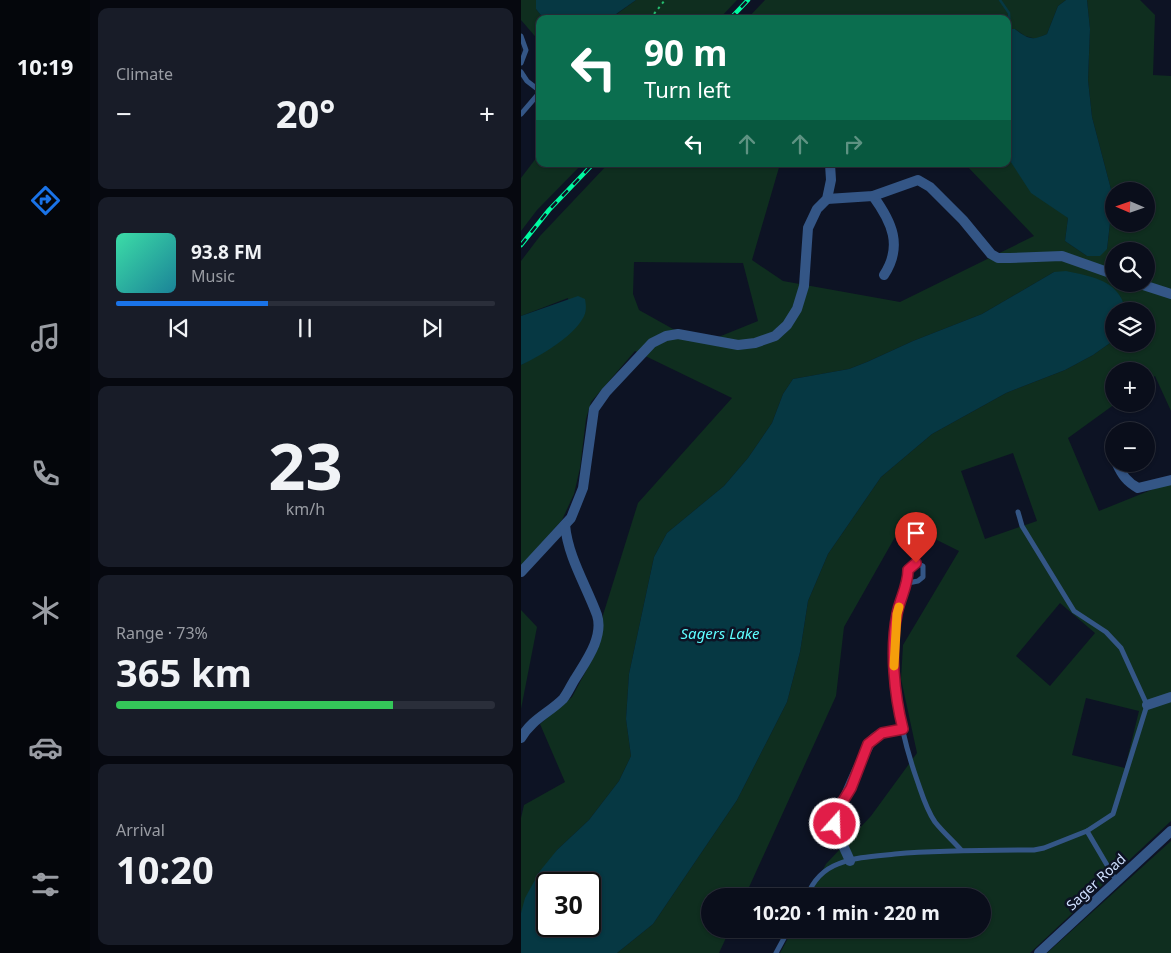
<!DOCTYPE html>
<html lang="en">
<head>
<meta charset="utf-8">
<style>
  body { margin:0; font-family:"Noto Sans",sans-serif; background:#181c28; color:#f1f3f6; height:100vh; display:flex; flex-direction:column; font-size:19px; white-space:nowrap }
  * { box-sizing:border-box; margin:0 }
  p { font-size:16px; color:#999ca3 }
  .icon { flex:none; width:28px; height:28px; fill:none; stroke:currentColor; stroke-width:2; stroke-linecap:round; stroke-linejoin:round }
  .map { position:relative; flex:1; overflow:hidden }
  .details { display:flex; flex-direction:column; gap:8px; padding:8px; background:#06080f; width:431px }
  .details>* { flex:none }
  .banner { position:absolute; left:15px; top:15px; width:475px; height:152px; border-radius:10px; box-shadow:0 1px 4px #0004,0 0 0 1px #2a2e3a; background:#0b6e4f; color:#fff; overflow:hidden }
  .needle { width:32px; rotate:272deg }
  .buttons { position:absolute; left:584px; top:182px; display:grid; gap:10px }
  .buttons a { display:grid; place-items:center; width:50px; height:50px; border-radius:50%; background:#0a0e1b; box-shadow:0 1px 4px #0004,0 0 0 1px #2a2e3a; font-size:25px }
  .speed { position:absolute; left:15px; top:872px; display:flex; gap:10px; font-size:25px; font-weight:700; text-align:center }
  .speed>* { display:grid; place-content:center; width:65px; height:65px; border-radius:50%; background:#0a0e1b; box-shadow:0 1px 4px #0004,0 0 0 1px #2a2e3a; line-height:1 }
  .speed .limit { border:2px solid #111; border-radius:8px; background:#fff; color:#111 }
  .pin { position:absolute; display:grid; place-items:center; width:42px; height:42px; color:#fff; margin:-51px -21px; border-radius:50% 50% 50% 0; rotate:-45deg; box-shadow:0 0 5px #0007 }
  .pin .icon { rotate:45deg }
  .me { position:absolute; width:55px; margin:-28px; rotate:20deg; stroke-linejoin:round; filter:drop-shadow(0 0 4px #0008) }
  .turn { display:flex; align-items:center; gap:18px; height:105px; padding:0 25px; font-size:22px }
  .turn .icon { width:65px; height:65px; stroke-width:2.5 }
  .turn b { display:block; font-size:35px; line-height:42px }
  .lanes { display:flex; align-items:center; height:48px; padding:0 25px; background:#0003; justify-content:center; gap:25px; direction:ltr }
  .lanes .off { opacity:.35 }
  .big { font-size:38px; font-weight:700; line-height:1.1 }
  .details .tile { flex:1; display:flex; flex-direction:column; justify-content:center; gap:8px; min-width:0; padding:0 18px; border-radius:10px; background:#181c28 }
  .details .dial { align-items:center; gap:0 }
  .dial b { font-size:65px; line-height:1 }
  .song { display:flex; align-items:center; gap:15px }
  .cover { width:60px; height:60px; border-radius:8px; background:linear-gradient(135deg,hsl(160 70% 55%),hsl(190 70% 35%)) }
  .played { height:5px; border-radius:2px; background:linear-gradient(90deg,#1a73e8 40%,#2a2e3a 40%) }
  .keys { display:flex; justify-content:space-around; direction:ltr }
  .heat { display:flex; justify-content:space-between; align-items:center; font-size:28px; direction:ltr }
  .charge { height:8px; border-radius:4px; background:linear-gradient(90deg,#34c759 73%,#2a2e3a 0) }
  .trip { position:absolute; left:180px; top:888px; width:290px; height:50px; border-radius:25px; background:#0a0e1b; box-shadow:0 1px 4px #0004,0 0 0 1px #2a2e3a; font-weight:700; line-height:50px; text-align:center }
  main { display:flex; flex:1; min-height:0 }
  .tab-bar { display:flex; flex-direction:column; width:90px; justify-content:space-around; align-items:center; background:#04060b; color:#999ca3 }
  .tab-bar .icon { width:35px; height:35px }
  .tab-bar .selected { color:#1a73e8 }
  .tab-bar b { font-size:22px; color:#f1f3f6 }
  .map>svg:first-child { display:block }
  .green { fill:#0f2e1f; fill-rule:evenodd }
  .water { fill:#063843; fill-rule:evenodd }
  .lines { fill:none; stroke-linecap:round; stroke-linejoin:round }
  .stream { stroke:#063843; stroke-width:2.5 }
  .path { stroke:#26bc6f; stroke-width:2; stroke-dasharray:2.5 4; stroke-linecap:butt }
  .lane { stroke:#345686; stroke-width:5 }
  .street { stroke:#345686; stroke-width:10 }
  .rail-casing { stroke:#00fba2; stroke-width:4.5 }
  .rail { stroke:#0d1324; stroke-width:2.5; stroke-dasharray:8; stroke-linecap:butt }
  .route-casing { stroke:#92132f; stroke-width:12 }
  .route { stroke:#e11d48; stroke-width:9 }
  .slow { stroke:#f59e0b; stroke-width:9 }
  .labels { text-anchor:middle; stroke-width:5; stroke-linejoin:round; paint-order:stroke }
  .street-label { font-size:14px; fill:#d0e0ff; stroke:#0d1324 }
  .water-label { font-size:15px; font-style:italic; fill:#5efdff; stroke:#0d1324 }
</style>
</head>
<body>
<main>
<nav class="tab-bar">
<b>10:19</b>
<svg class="icon selected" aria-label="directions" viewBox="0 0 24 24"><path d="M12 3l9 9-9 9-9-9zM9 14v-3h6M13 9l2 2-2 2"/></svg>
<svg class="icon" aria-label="music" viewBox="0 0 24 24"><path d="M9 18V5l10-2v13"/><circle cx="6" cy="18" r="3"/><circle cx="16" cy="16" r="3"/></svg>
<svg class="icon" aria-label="phone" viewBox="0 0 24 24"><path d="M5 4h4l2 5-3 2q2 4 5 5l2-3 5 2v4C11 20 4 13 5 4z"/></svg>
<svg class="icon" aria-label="climate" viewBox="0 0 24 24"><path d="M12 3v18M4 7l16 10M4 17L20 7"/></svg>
<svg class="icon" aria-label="car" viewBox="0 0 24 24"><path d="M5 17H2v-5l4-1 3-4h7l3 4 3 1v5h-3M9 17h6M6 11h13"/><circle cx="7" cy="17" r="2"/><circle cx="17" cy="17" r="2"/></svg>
<svg class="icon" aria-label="filters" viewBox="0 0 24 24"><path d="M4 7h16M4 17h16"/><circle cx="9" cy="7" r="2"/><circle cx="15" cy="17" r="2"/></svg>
</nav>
<section class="details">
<div class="tile"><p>Climate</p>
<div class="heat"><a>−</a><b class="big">20°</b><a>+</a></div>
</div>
<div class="tile">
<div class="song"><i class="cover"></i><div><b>93.8 FM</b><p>Music</p></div></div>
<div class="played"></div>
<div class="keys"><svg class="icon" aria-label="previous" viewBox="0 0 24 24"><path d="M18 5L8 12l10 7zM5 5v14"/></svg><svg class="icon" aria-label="pause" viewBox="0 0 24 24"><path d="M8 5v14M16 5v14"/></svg><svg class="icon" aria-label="next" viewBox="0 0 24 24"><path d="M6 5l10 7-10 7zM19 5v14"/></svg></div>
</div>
<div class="tile dial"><b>23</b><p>km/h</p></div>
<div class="tile"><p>Range · 73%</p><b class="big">365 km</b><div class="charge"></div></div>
<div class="tile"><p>Arrival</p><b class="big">10:20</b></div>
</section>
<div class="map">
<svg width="650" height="953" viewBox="0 0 650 953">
  <rect width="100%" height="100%" fill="#0d1324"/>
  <g class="green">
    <path d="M0 0H15V9L23 19H19V42L0 20Z"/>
    <path d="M115 0H216L198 19H89Z"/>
    <path d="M244 0H545L537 6 526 34 515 39 504 36 494 29H486V19H226Z"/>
    <path d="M566 0H619L634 15 632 75 650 76V411L634 376 625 382V371H592V404H594L547 438 578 511 650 482V821L509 953H259L272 929H461V896H288L305 864 350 816 396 753 380 679 382 645 438 551 382 523 323 627 315 696 224 896H189V929H209L198 953H96L132 924 216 800 266 702 279 652 287 601 307 554 360 477 411 434 485 393 544 370 572 355 589 343 592 338V344H625V311H605L599 296 533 272 461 314 392 341 346 362 328 369 272 379 262 394 251 423 227 458 203 486 146 533 133 557 108 674 105 719 110 756 98 781 68 820 36 850 0 913V818L3 805 44 782 19 724 51 697 73 656 82 615 117 503 211 398 114 351 70 402 65 419 59 468 53 494 41 520 0 566V365L34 345 52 330 47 298 0 316V261L19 236 87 164H259L231 260 262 281 379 302 513 236 444 164H486V156L547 218 544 241 566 256 586 249 592 198V224H625V191H592V197L571 117 567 80 569 29ZM592 251H625V284H592ZM113 262 222 263 237 321 195 338 152 329 118 310 112 294ZM492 453 516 521 464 539 440 471ZM539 603 574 633 529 686 495 656ZM565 698 618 711 604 768 551 755Z"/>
    <path d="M19 153V164H61L16 210 0 231V178Z"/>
    <path d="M0 610 16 627 0 709Z"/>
    <path d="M650 841V953H526Z"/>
  </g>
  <g class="water">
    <path d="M15 0H115L88 19H23L15 9Z"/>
    <path d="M545 0H566L569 29 567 80 571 117 592 197 586 249 579 256H566L544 241 547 218 510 193 486 156V29H494C507 39 511 41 526 34L537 6Z"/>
    <path d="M545 271C563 275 588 278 599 296 602 300 603 307 605 311H592V338L589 343 572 355 544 370 485 393 411 434 360 477 307 554 287 601 279 652 266 702 216 800 132 924 96 953H0V913L4 898 19 871 36 850 68 820 98 781 110 756 105 719 108 674 133 557 146 533 203 486 227 458 251 423 262 394 272 379 328 369 346 362 392 341 461 314 533 272ZM26 884H69V926H26Z"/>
    <path d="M57 296 64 299C65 305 66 312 62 318 52 337 19 356 0 365V316Z"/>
  </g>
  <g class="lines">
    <path class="stream" d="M479 0 488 13 489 30"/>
    <path class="path" d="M129 19 144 0"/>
    <g class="lane">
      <path d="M0 36 5 50 0 63"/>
      <path d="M0 72 6 81 19 91"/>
      <path d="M0 114 19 92"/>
      <path d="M497 512 501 526 553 611 585 632 600 648 626 705 592 814 566 831 596 882"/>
      <path d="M387 583 397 581 402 577V566L395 563 387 570C387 587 377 601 375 618 371 678 376 723 396 780 401 794 405 809 414 822 422 832 432 841 440 850"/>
      <path d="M286 896C292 881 301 870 317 864 334 857 355 856 374 854 420 850 466 850 513 850L523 848 566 831"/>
      <path d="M255 953 268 929"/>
    </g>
    <g class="street">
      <path d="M352 196C371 222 382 246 363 275"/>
      <path d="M306 199 352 196 397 180 409 187 442 220 470 254 477 258H489L541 256 592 274"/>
      <path d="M619 284 650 294"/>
      <path d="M589 450 592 458"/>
      <path d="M596 464C601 475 606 482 617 488L650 480"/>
      <path d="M0 572 50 518 62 488 73 409 85 392 131 343 145 336 157 334 217 345 234 343 254 336 266 325 276 309 283 286 287 228 296 209 306 199 310 180 309 164"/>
      <path d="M626 705 650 697"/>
      <path d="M0 738C11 719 28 713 42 699 47 693 50 685 54 679 65 661 83 637 76 615 65 585 47 557 44 525"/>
      <path d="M329 861C324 849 317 837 315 825 313 819 347 743 353 738 360 732 372 731 382 729"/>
      <path d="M518 953 650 831"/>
    </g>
    <g class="rail-casing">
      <g id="rail">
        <path d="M209 19 227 0"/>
        <path d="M0 245 28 210 72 164"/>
      </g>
    </g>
    <use href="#rail" class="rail"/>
  </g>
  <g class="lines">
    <g class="route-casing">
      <path id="route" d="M314 824 319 806 330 788 347 744 361 733 382 729C373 694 369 649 376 614 379 598 387 586 387 570L395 563"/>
    </g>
    <use href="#route" class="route"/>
    <path class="slow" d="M373 666 376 614 378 607"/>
  </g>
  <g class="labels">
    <g class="street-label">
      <text transform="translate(575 882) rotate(-43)" y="5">Sager Road</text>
    </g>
    <g class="water-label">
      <text x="199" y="639">Sagers Lake</text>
    </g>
  </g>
</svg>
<div class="buttons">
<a><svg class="needle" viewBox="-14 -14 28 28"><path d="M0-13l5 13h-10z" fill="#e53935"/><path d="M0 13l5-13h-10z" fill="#999ca3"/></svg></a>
<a><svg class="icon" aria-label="search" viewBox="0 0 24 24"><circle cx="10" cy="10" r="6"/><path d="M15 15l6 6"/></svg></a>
<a><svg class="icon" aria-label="layers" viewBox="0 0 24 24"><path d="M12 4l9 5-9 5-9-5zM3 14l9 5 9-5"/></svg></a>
<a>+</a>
<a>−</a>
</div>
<div class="speed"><div class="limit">30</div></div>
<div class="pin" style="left:395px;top:563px;background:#d93025"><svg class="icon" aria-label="arrive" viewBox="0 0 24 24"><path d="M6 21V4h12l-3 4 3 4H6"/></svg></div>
<svg class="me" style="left:314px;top:824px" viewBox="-20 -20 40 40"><circle r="17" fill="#e11d48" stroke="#fff" stroke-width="3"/><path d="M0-11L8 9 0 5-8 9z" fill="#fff"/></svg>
<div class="trip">10:20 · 1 min · 220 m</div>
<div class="banner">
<div class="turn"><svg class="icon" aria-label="left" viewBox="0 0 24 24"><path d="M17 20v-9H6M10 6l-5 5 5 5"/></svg><div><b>90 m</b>Turn left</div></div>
<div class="lanes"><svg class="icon" aria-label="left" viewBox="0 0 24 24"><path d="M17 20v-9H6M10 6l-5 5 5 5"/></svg><svg class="icon off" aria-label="ahead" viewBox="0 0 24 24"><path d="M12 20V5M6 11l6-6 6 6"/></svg><svg class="icon off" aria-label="ahead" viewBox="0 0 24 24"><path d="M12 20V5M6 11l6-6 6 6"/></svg><svg class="icon off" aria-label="right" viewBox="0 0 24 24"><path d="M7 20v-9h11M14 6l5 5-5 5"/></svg></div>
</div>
</div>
</main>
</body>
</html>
